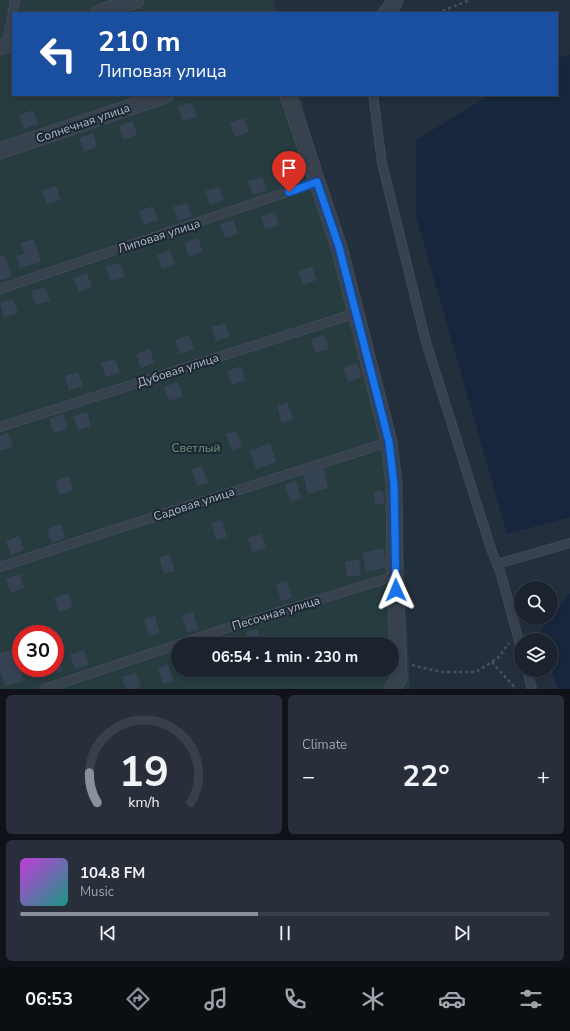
<!DOCTYPE html>
<html lang="en">
<head>
<meta charset="utf-8">
<style>
  body { margin:0; font-family:"Nunito Sans",sans-serif; background:#282f3a; color:#f1f3f6; height:100vh; display:flex; flex-direction:column; font-size:15px; white-space:nowrap }
  * { box-sizing:border-box; margin:0 }
  p { font-size:13px; color:#a0a4aa }
  .icon { flex:none; width:22px; height:22px; fill:none; stroke:currentColor; stroke-width:2; stroke-linecap:round; stroke-linejoin:round }
  .map { position:relative; height:689px; overflow:hidden }
  .details { display:flex; flex-direction:column; gap:6px; padding:6px; background:#0f1319; flex:1 }
  .details>* { flex:none }
  .banner { position:absolute; left:12px; top:12px; width:546px; height:84px; border-radius:0px; box-shadow:0 2px 6px #0003,0 0 0 1px #39404a; background:#1a4fa0; color:#fff; overflow:hidden }
  .tools { position:absolute; left:514px; top:581px; display:grid; gap:8px }
  .tools a { display:grid; place-items:center; width:44px; height:44px; border-radius:50%; background:#1b232e; box-shadow:0 2px 6px #0003,0 0 0 1px #39404a; font-size:20px }
  .speed { position:absolute; left:12px; top:625px; display:flex; gap:8px; font-size:20px; font-weight:700; text-align:center }
  .speed>* { display:grid; place-content:center; width:52px; height:52px; border-radius:50%; background:#1b232e; box-shadow:0 2px 6px #0003,0 0 0 1px #39404a; line-height:1 }
  .speed .limit { border:6px solid #d22; background:#fff; color:#111 }
  .pin { position:absolute; display:grid; place-items:center; width:34px; height:34px; color:#fff; margin:-41px -17px; border-radius:50% 50% 50% 0; rotate:-45deg; box-shadow:0 0 4px #0007 }
  .pin .icon { rotate:45deg }
  .me { position:absolute; width:44px; margin:-22px; rotate:359deg; stroke-linejoin:round; filter:drop-shadow(0 0 3px #0008) }
  .turn { display:flex; align-items:center; gap:14px; height:84px; padding:0 20px; font-size:18px }
  .turn .icon { width:52px; height:52px; stroke-width:2.5 }
  .turn b { display:block; font-size:28px; line-height:34px }
  .big { font-size:30px; font-weight:700; line-height:1.1 }
  .details .card { flex:1; display:flex; flex-direction:column; justify-content:center; gap:6px; min-width:0; padding:0 14px; border-radius:6px; background:#282f3a }
  .details .dial { align-items:center; gap:0 }
  .dial svg { height:104px; overflow:visible; fill:none; stroke:#39404a; stroke-width:7; stroke-linecap:round; text-anchor:middle }
  .dial text { fill:#f1f3f6; stroke:none }
  .song { display:flex; align-items:center; gap:12px }
  .cover { width:48px; height:48px; border-radius:6px; background:linear-gradient(135deg,hsl(290 70% 55%),hsl(170 70% 35%)) }
  .played { height:4px; border-radius:2px; background:linear-gradient(90deg,#8c9099 45%,#39404a 45%) }
  .keys { display:flex; justify-content:space-around; direction:ltr }
  .heat { display:flex; justify-content:space-between; align-items:center; font-size:22px; direction:ltr }
  .details .tiles { flex:1; display:grid; gap:6px; grid-template-columns:1fr 1fr }
  .card:last-child { grid-column:span 2 }
  .trip { position:absolute; left:171px; top:637px; width:228px; height:40px; border-radius:20px; background:#1b232e; box-shadow:0 2px 6px #0003,0 0 0 1px #39404a; font-weight:700; line-height:40px; text-align:center }
  .menu { display:flex; height:64px; justify-content:space-around; align-items:center; background:#0b0e12; color:#a0a4aa }
  .menu .icon { width:28px; height:28px }
  .menu .active { color:#8c9099 }
  .menu b { font-size:18px; color:#f1f3f6 }
  .map>svg:first-child { display:block }
  .green { fill:#263c3f; fill-rule:evenodd }
  .water { fill:#17263c }
  .building { fill:#364354 }
  .lines { fill:none; stroke-linecap:round; stroke-linejoin:round }
  .lane-casing { stroke:#414a57; stroke-width:10 }
  .street-casing { stroke:#414a57; stroke-width:17 }
  .path { stroke:#3f5557; stroke-width:2.5; stroke-dasharray:3 3; stroke-linecap:butt }
  .lane { stroke:#38414e; stroke-width:8 }
  .street { stroke:#38414e; stroke-width:15 }
  .route-casing { stroke:#114b97; stroke-width:10 }
  .route { stroke:#1a73e8; stroke-width:7 }
  .labels { text-anchor:middle; stroke-width:4; stroke-linejoin:round; paint-order:stroke }
  .street-label { font-size:12px; fill:#b4bcc9; stroke:#1d2633 }
  .park-label { font-size:12px; fill:#6b9a76; stroke:#1d2633 }
</style>
</head>
<body>
<div class="map">
<svg width="570" height="689" viewBox="0 0 570 689">
  <rect width="100%" height="100%" fill="#242f3e"/>
  <path class="green" d="M0 0H273L277 13H13V95H300L396 435 401 495 410 689H0ZM21 634H55V668H21ZM178 644H392V670H178Z"/>
  <g class="water">
    <path d="M570 55V517L507 534 416 216V140L490 95H557V58Z"/>
    <path d="M570 593V689H558L551 667V640H542L540 632Z"/>
  </g>
  <g class="building">
    <path d="M192 103 197 117 183 121 178 107Z"/>
    <path d="M33 110 38 124 24 129 19 115Z"/>
    <path d="M244 118 249 132 235 137 230 123Z"/>
    <path d="M133 121 137 135 124 140 119 126Z"/>
    <path d="M93 133 97 147 84 152 79 138Z"/>
    <path d="M262 177 267 191 253 195 248 181Z"/>
    <path d="M56 186 61 200 47 204 42 190Z"/>
    <path d="M219 187 224 200 210 205 205 191Z"/>
    <path d="M187 203 192 217 178 221 173 207Z"/>
    <path d="M153 206 158 220 144 225 139 211Z"/>
    <path d="M275 212 279 225 265 230 261 216Z"/>
    <path d="M234 220 238 234 225 238 220 224Z"/>
    <path d="M198 238 203 252 189 257 184 243Z"/>
    <path d="M34 239 41 262 20 268 16 256 24 254 21 243Z"/>
    <path d="M170 250 175 264 162 269 157 255Z"/>
    <path d="M5 255 12 277 0 280V256Z"/>
    <path d="M120 263 125 277 111 281 106 267Z"/>
    <path d="M312 267 317 280 303 285 298 271Z"/>
    <path d="M87 273 92 287 79 292 74 278Z"/>
    <path d="M45 287 50 301 36 305 31 291Z"/>
    <path d="M13 299 18 313 4 317 0 303Z"/>
    <path d="M225 323 230 336 216 341 212 327Z"/>
    <path d="M189 335 194 349 180 354 175 340Z"/>
    <path d="M324 335 329 349 315 353 311 339Z"/>
    <path d="M150 349 154 363 141 368 136 354Z"/>
    <path d="M115 359 120 373 106 377 101 363Z"/>
    <path d="M357 363 362 377 348 382 343 368Z"/>
    <path d="M241 366 245 380 232 385 227 371Z"/>
    <path d="M78 372 83 386 69 390 65 376Z"/>
    <path d="M178 382 183 396 169 401 164 387Z"/>
    <path d="M287 402 293 419 282 423 277 406Z"/>
    <path d="M87 412 91 426 78 430 73 416Z"/>
    <path d="M63 414 68 428 54 433 49 419Z"/>
    <path d="M237 431 242 447 232 451 226 434Z"/>
    <path d="M8 433 13 447 0 451V436Z"/>
    <path d="M270 443 276 462 256 469 250 451Z"/>
    <path d="M202 466 208 483 197 486 192 469Z"/>
    <path d="M324 469 328 488 308 494 303 474Z"/>
    <path d="M69 476 73 490 60 495 55 481Z"/>
    <path d="M296 481 301 498 291 502 285 485Z"/>
    <path d="M374 491H383L384 504H375Z"/>
    <path d="M222 520 227 537 216 540 211 523Z"/>
    <path d="M61 524 65 538 52 543 47 529Z"/>
    <path d="M261 534 266 548 252 552 248 538Z"/>
    <path d="M19 536 24 550 11 555 6 541Z"/>
    <path d="M383 548 387 567 366 572 362 553Z"/>
    <path d="M170 554 175 571 164 574 159 557Z"/>
    <path d="M359 559 361 575 347 577 345 562Z"/>
    <path d="M20 574 24 588 11 593 6 579Z"/>
    <path d="M287 581 292 598 281 601 276 584Z"/>
    <path d="M68 593 73 607 59 612 54 598Z"/>
    <path d="M193 612 198 629 187 632 182 615Z"/>
    <path d="M155 616 160 633 149 636 144 619Z"/>
    <path d="M257 629 262 644H250L246 632Z"/>
    <path d="M15 649 24 681 5 686 0 669V653Z"/>
    <path d="M55 649H57L63 671 43 677 40 668H55Z"/>
    <path d="M84 650 89 664 75 669 70 655Z"/>
    <path d="M168 664 174 681 163 684 158 668Z"/>
    <path d="M136 673 141 687 134 689H126L122 677Z"/>
  </g>
  <g class="lines">
    <g class="lane-casing">
      <g id="lane">
        <path d="M7 45 15 0"/>
        <path d="M373 95 382 163 426 342 491 549 501 574 521 649"/>
        <path d="M0 289 317 182"/>
        <path d="M0 427 356 313"/>
        <path d="M497 564 570 543"/>
        <path d="M0 567 116 529 389 442"/>
        <path d="M527 670 532 689"/>
        <path d="M44 689 221 630 395 576"/>
      </g>
    </g>
    <g class="street-casing">
      <g id="street">
        <path d="M99 13 136 0"/>
        <path d="M386 13 390 9 395 0"/>
        <path d="M0 47 13 43"/>
        <path d="M288 95 339 247 389 442 394 485 395 576 399 678 392 689"/>
        <path d="M0 151 166 95"/>
      </g>
    </g>
    <g class="path">
      <path d="M437 13 470 0"/>
      <path d="M492 662 516 689"/>
      <path d="M412 665 441 672H476L498 658 509 643"/>
    </g>
    <use href="#lane" class="lane"/>
    <use href="#street" class="street"/>
  </g>
  <g class="lines">
    <g class="route-casing">
      <path id="route" d="M289 192 317 182 339 247 389 442 394 485 396 590"/>
    </g>
    <use href="#route" class="route"/>
  </g>
  <g class="labels">
    <g class="street-label">
      <text transform="translate(83 123) rotate(-19)" y="4">Солнечная улица</text>
      <text transform="translate(159 236) rotate(-18)" y="4">Липовая улица</text>
      <text transform="translate(178 370) rotate(-18)" y="4">Дубовая улица</text>
      <text transform="translate(194 504) rotate(-18)" y="4">Садовая улица</text>
      <text transform="translate(276 613) rotate(-17)" y="4">Песочная улица</text>
    </g>
    <g class="park-label">
      <text x="196" y="452">Светлый</text>
    </g>
  </g>
</svg>
<div class="tools">
<a><svg class="icon" aria-label="search" viewBox="0 0 24 24"><circle cx="10" cy="10" r="6"/><path d="M15 15l6 6"/></svg></a>
<a><svg class="icon" aria-label="layers" viewBox="0 0 24 24"><path d="M12 4l9 5-9 5-9-5zM3 14l9 5 9-5"/></svg></a>
</div>
<div class="speed"><div class="limit">30</div></div>
<div class="pin" style="left:289px;top:192px;background:#d93025"><svg class="icon" aria-label="arrive" viewBox="0 0 24 24"><path d="M6 21V4h12l-3 4 3 4H6"/></svg></div>
<svg class="me" style="left:396px;top:590px" viewBox="-20 -20 40 40"><path d="M0-17L14 15 0 8-14 15z" fill="#1a73e8" stroke="#fff" stroke-width="4"/></svg>
<div class="trip">06:54 · 1 min · 230 m</div>
<div class="banner">
<div class="turn"><svg class="icon" aria-label="left" viewBox="0 0 24 24"><path d="M17 20v-9H6M10 6l-5 5 5 5"/></svg><div><b>210 m</b>Липовая улица</div></div>
</div>
</div>
<section class="details">
<div class="tiles">
<div class="card dial"><svg viewBox="0 0 100 80">
<path d="M14 69A42 42 0 1 1 86 69"/>
<path d="M14 69A42 42 0 0 1 8 46" stroke="#8c9099"/>
<text x="50" y="56" font-size="32" font-weight="700">19</text>
<text x="50" y="72" font-size="11">km/h</text>
</svg></div>
<div class="card"><p>Climate</p>
<div class="heat"><a>−</a><b class="big">22°</b><a>+</a></div>
</div>
<div class="card">
<div class="song"><i class="cover"></i><div><b>104.8 FM</b><p>Music</p></div></div>
<div class="played"></div>
<div class="keys"><svg class="icon" aria-label="previous" viewBox="0 0 24 24"><path d="M18 5L8 12l10 7zM5 5v14"/></svg><svg class="icon" aria-label="pause" viewBox="0 0 24 24"><path d="M8 5v14M16 5v14"/></svg><svg class="icon" aria-label="next" viewBox="0 0 24 24"><path d="M6 5l10 7-10 7zM19 5v14"/></svg></div>
</div>
</div>
</section>
<nav class="menu">
<b>06:53</b>
<svg class="icon active" aria-label="directions" viewBox="0 0 24 24"><path d="M12 3l9 9-9 9-9-9zM9 14v-3h6M13 9l2 2-2 2"/></svg>
<svg class="icon" aria-label="music" viewBox="0 0 24 24"><path d="M9 18V5l10-2v13"/><circle cx="6" cy="18" r="3"/><circle cx="16" cy="16" r="3"/></svg>
<svg class="icon" aria-label="phone" viewBox="0 0 24 24"><path d="M5 4h4l2 5-3 2q2 4 5 5l2-3 5 2v4C11 20 4 13 5 4z"/></svg>
<svg class="icon" aria-label="climate" viewBox="0 0 24 24"><path d="M12 3v18M4 7l16 10M4 17L20 7"/></svg>
<svg class="icon" aria-label="car" viewBox="0 0 24 24"><path d="M5 17H2v-5l4-1 3-4h7l3 4 3 1v5h-3M9 17h6M6 11h13"/><circle cx="7" cy="17" r="2"/><circle cx="17" cy="17" r="2"/></svg>
<svg class="icon" aria-label="filters" viewBox="0 0 24 24"><path d="M4 7h16M4 17h16"/><circle cx="9" cy="7" r="2"/><circle cx="15" cy="17" r="2"/></svg>
</nav>
</body>
</html>
